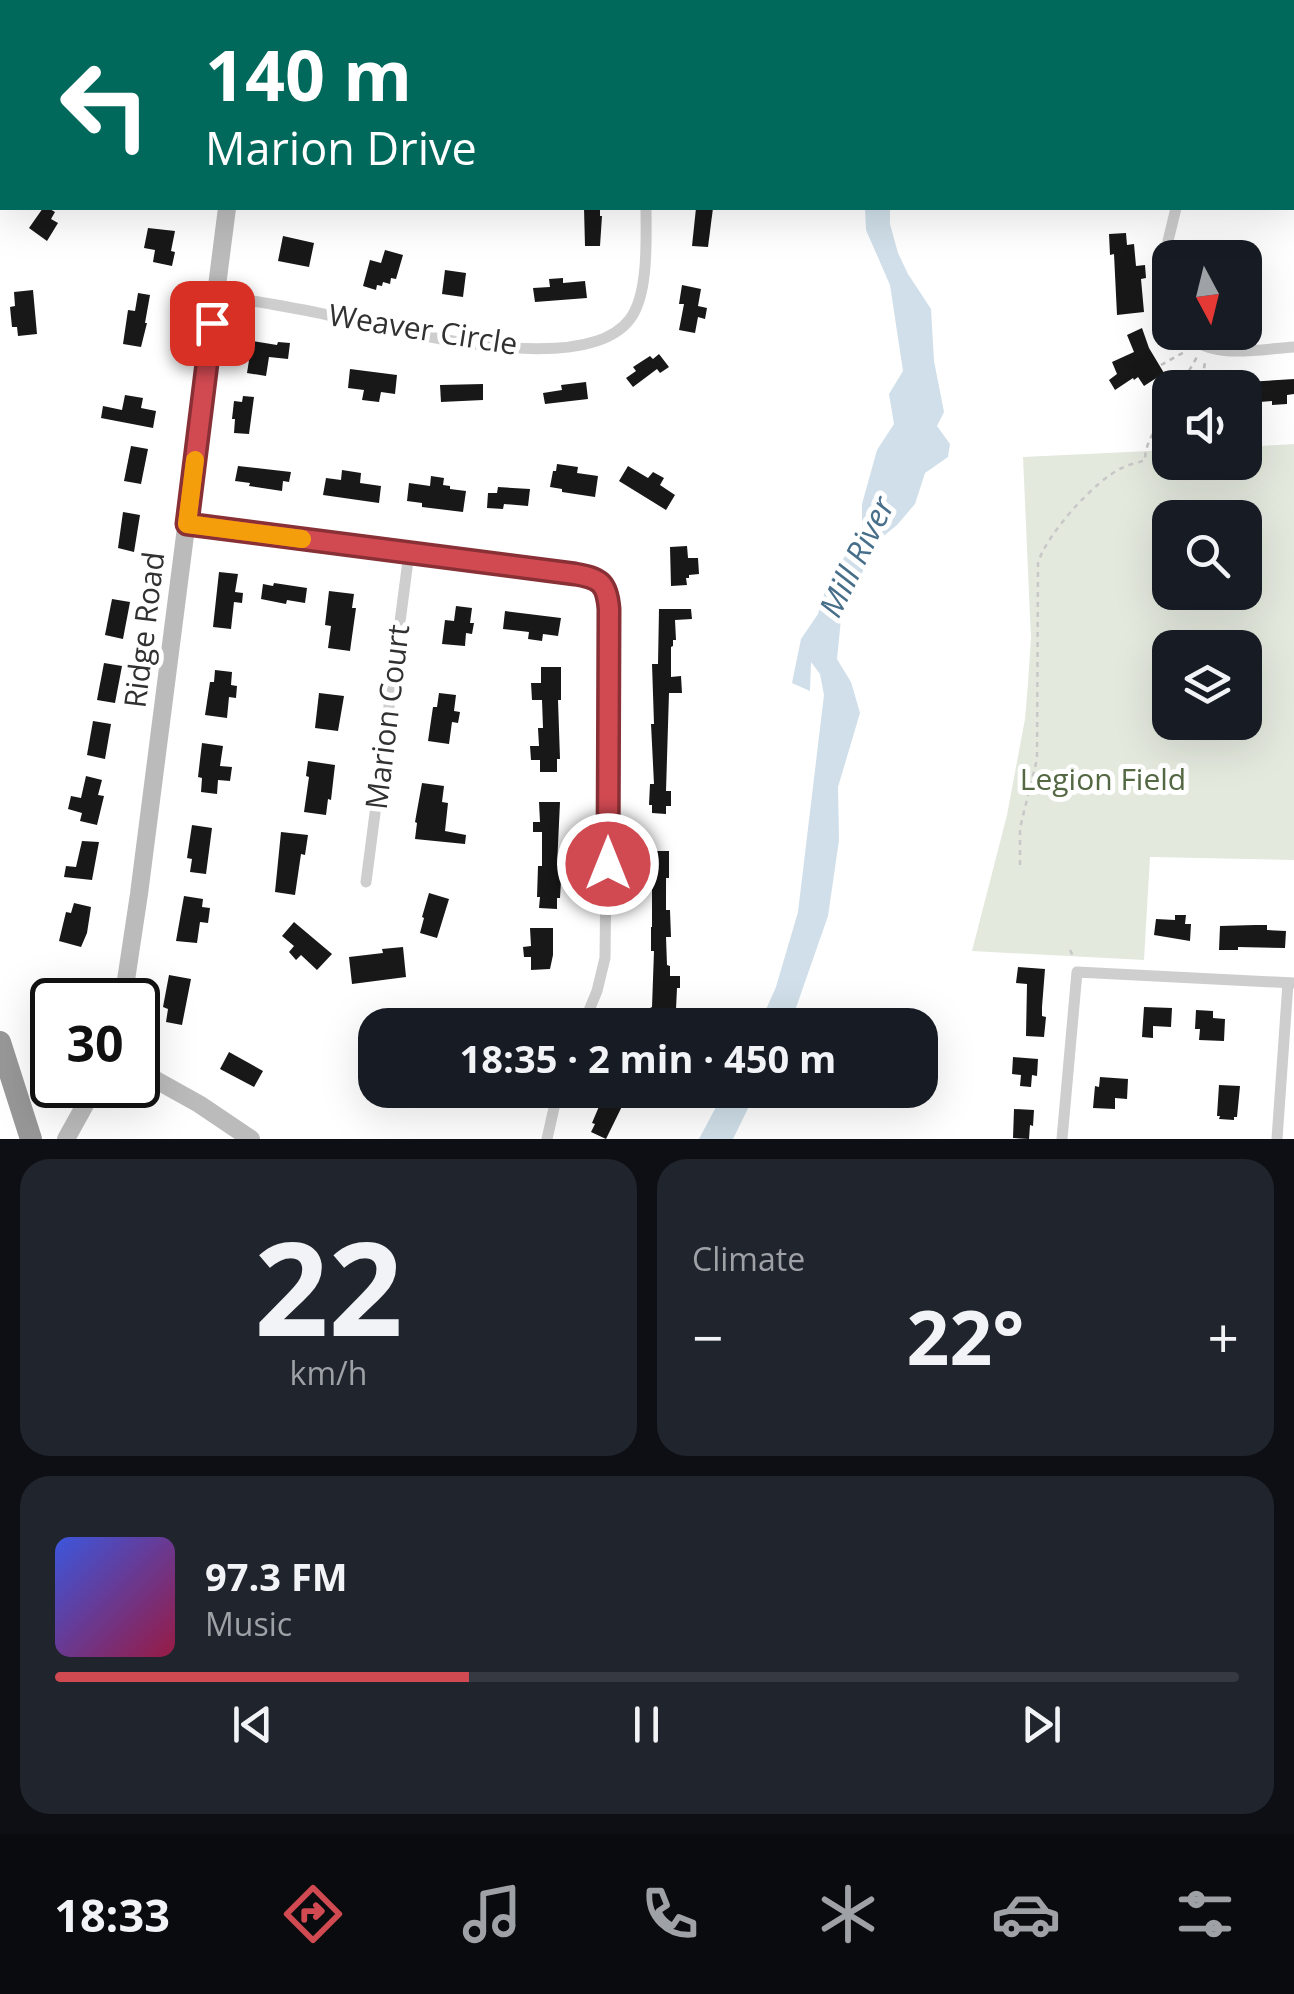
<!DOCTYPE html>
<html lang="en">
<head>
<meta charset="utf-8">
<style>
  body { margin:0; font-family:"Open Sans",sans-serif; background:#20242c; color:#f1f3f6; height:100vh; display:flex; flex-direction:column; font-size:38px; white-space:nowrap }
  * { box-sizing:border-box; margin:0 }
  p { font-size:32px; color:#9ea1a6 }
  .icon { flex:none; width:55px; height:55px; fill:none; stroke:currentColor; stroke-width:2; stroke-linecap:round; stroke-linejoin:round }
  .map { position:relative; height:1139px; overflow:hidden }
  .details { display:flex; flex-direction:column; gap:20px; padding:20px; background:#0d0f14; flex:1 }
  .details>* { flex:none }
  .guide { position:absolute; left:0px; top:0px; width:1295px; height:210px; box-shadow:0 10px 40px #0002; background:#00695c; color:#fff; overflow:hidden }
  .needle { width:65px; rotate:173deg }
  .fabs { position:absolute; left:1152px; top:240px; display:grid; gap:20px }
  .fabs a { display:grid; place-items:center; width:110px; height:110px; border-radius:20px; background:#171b24; box-shadow:0 10px 40px #0002; font-size:50px }
  .speed { position:absolute; left:30px; top:978px; display:flex; gap:20px; font-size:50px; font-weight:700; text-align:center }
  .speed>* { display:grid; place-content:center; width:130px; height:130px; border-radius:50%; background:#171b24; box-shadow:0 10px 40px #0002; line-height:1 }
  .speed .limit { border:5px solid #111; border-radius:15px; background:#fff; color:#111 }
  .pin { position:absolute; display:grid; place-items:center; width:85px; height:85px; color:#fff; margin:-42px; border-radius:20px; box-shadow:0 5px 15px #0006 }
  .me { position:absolute; width:110px; margin:-55px; rotate:0deg; stroke-linejoin:round; filter:drop-shadow(0 0 8px #0008) }
  .turn { display:flex; align-items:center; gap:35px; height:210px; padding:0 40px; font-size:45px }
  .turn .icon { width:130px; height:130px; stroke-width:2.5 }
  .turn b { display:block; font-size:70px; line-height:85px }
  .big { font-size:75px; font-weight:700; line-height:1.1 }
  .details .widget { flex:1; display:flex; flex-direction:column; justify-content:center; gap:15px; min-width:0; padding:0 35px; border-radius:30px; background:#20242c }
  .details .dial { align-items:center; gap:0 }
  .dial b { font-size:130px; line-height:1 }
  .song { display:flex; align-items:center; gap:30px }
  .cover { width:120px; height:120px; border-radius:15px; background:linear-gradient(135deg,hsl(230 70% 55%),hsl(340 70% 35%)) }
  .played { height:10px; border-radius:5px; background:linear-gradient(90deg,#d14a52 35%,#363941 35%) }
  .keys { display:flex; justify-content:space-around; direction:ltr }
  .heat { display:flex; justify-content:space-between; align-items:center; font-size:55px; direction:ltr }
  .details .tiles { flex:1; display:grid; gap:20px; grid-template-columns:1fr 1fr }
  .widget:last-child { grid-column:span 2 }
  .trip { position:absolute; left:358px; top:1008px; width:580px; height:100px; border-radius:30px; background:#171b24; box-shadow:0 10px 40px #0002; font-weight:700; line-height:100px; text-align:center }
  .tab-bar { display:flex; height:160px; justify-content:space-around; align-items:center; background:#090b0e; color:#9ea1a6 }
  .tab-bar .icon { width:70px; height:70px }
  .tab-bar .current { color:#d14a52 }
  .tab-bar b { font-size:45px; color:#f1f3f6 }
  .map>svg:first-child { display:block }
  .green { fill:#e4e9de; fill-rule:evenodd }
  .water { fill:#d0dfe9 }
  .building { fill:#181818 }
  .lines { fill:none; stroke-linecap:round; stroke-linejoin:round }
  .path { stroke:#c8c8c8; stroke-width:2.5; stroke-dasharray:5 5; stroke-linecap:butt }
  .minor { stroke:#cecece; stroke-width:11 }
  .secondary { stroke:#bbb; stroke-width:18 }
  .motorway { stroke:#989898; stroke-width:22 }
  .route-casing { stroke:#883035; stroke-width:25 }
  .route { stroke:#d14a52; stroke-width:18 }
  .slow { stroke:#f59e0b; stroke-width:18 }
  .labels { text-anchor:middle; stroke-width:10; stroke-linejoin:round; paint-order:stroke }
  .street-label { font-size:30px; fill:#313131; stroke:#fff }
  .park-label { font-size:30px; fill:#546843; stroke:#fff }
  .water-label { font-size:32px; font-style:italic; fill:#486f8a; stroke:#fff }
</style>
</head>
<body>
<div class="map">
<svg width="1294" height="1139" viewBox="0 0 1294 1139">
  <rect width="100%" height="100%" fill="#fff"/>
  <path class="green" d="M1294 444V860L1150 857 1144 960 972 951 1007 815 1025 719 1028 683 1031 638 1023 457 1170 450V462H1245V447ZM1170 518H1245V592H1170ZM1170 648H1245V722H1170Z"/>
  <g class="water">
    <path d="M865 208H890V224L898 253 908 274 931 309 934 361 944 412 937 426 950 444 948 457 925 473 915 504 897 525 881 538 842 609 837 659 851 682 860 713 838 787 839 840 828 916 790 1025H759L776 987 798 912 824 695 820 674 811 662 810 691 792 683 801 639 818 614 826 588 862 527V504L877 450 894 424 889 394 903 371 890 285 866 230Z"/>
    <path d="M725 1090H757L733 1139H699Z"/>
  </g>
  <g class="building">
    <path d="M43 208H48L55 212 51 219 58 223 47 241 29 228Z"/>
    <path d="M584 208H600V216H602L600 246H585Z"/>
    <path d="M696 208H713L708 247 692 246Z"/>
    <path d="M148 228 175 231 171 251 175 252 172 266 153 262 155 250 144 248Z"/>
    <path d="M1126 233 1127 245 1134 244 1136 266 1145 265 1146 278 1141 279 1144 312 1117 315 1114 254 1110 255 1109 234Z"/>
    <path d="M283 236 314 243 309 267 278 261Z"/>
    <path d="M385 250 403 255 396 279 391 278 390 284 383 282 382 286 377 285 376 290 363 286 370 260 381 263Z"/>
    <path d="M445 270 466 273 463 297 442 294Z"/>
    <path d="M563 278V283L585 281 587 298 535 302 533 288 550 287 549 279Z"/>
    <path d="M682 285 701 289 698 306 707 308 705 319 698 317 695 333 679 330 684 304H679Z"/>
    <path d="M33 290 37 334 18 336 17 327H12L10 307 15 306 14 292Z"/>
    <path d="M138 293 150 295 145 323H147L141 347 123 344 128 310 135 311Z"/>
    <path d="M1142 328 1149 348 1164 373 1144 386 1138 377 1134 380 1133 378 1115 390 1109 380 1117 374 1112 362 1134 352 1127 335Z"/>
    <path d="M252 341 277 345 278 342 290 343 288 359 269 357 266 376 247 373Z"/>
    <path d="M659 354 669 367 660 373 657 369 633 387 626 378 636 371 633 367 650 356 653 359Z"/>
    <path d="M350 369 397 375 395 394 381 392 379 402 362 400 364 390 348 388Z"/>
    <path d="M1294 379V394L1287 395V404L1272 405V401L1247 403 1246 382Z"/>
    <path d="M586 382 588 399 545 404 543 393 562 390 561 385Z"/>
    <path d="M483 384V400L441 402 440 385Z"/>
    <path d="M125 395 143 398 141 408 156 411 153 428 101 418 103 406 122 410Z"/>
    <path d="M243 396 254 397 249 434 234 433 235 419H232L234 401 242 402Z"/>
    <path d="M131 446 148 449 141 484 124 481Z"/>
    <path d="M557 464 578 467 577 473 598 476 595 497 562 492V489L550 487 553 471H556Z"/>
    <path d="M238 466 291 472 289 482 283 481 282 491 249 486 250 483 235 481Z"/>
    <path d="M628 466 648 478 653 472 664 478 660 485 675 495 666 510 619 481Z"/>
    <path d="M342 470 361 473 360 483 381 486 379 503 323 495 326 478 341 480Z"/>
    <path d="M431 476 444 478 443 485 450 486V489L466 491 463 512 422 507V503L407 501 409 483 430 486Z"/>
    <path d="M498 487 530 489 528 506 504 504 503 509 487 508 488 493H497Z"/>
    <path d="M123 512 140 515 134 552 118 548Z"/>
    <path d="M687 546 688 558H698L699 574 689 575V578H686L687 585 671 586 670 547Z"/>
    <path d="M219 572 238 574 235 592 243 593 242 603 234 602 231 629 213 627Z"/>
    <path d="M274 583 307 588 305 603 287 600 286 604 261 599 263 584 273 586Z"/>
    <path d="M329 591 354 594 352 608H356L350 651 328 648 331 626 325 625Z"/>
    <path d="M112 599 130 602 123 639 105 635Z"/>
    <path d="M456 606 472 608 470 623H474L472 634 466 633 465 646 442 644 445 620 454 621Z"/>
    <path d="M659 609H691L692 619 675 620 676 640H673V646L671 647V677L681 676 682 693H669L666 791H671V806H666V814L652 813V805H649L650 784H654L651 724H654L652 664H658Z"/>
    <path d="M505 611 561 618 558 636 543 634 542 641 528 639 529 632 503 629Z"/>
    <path d="M104 663 122 666 115 703 97 700Z"/>
    <path d="M541 667H561V700H558L560 759H557V772H540V760H531L530 746H539L538 728H543L542 700H532L531 683H541Z"/>
    <path d="M215 670 232 672 231 685 237 686 236 698 229 697 227 718 205 715 210 682H214Z"/>
    <path d="M319 693 344 696 338 731 315 728Z"/>
    <path d="M439 693 456 695 454 711 460 712 458 723 452 722 449 744 428 741 433 707H437Z"/>
    <path d="M93 721 111 724 105 759 87 755Z"/>
    <path d="M202 743 223 746 220 766 232 767 230 781 218 780 217 794 201 792 202 778 198 777Z"/>
    <path d="M308 761 335 765 331 800 328 799 326 815 304 812 309 777 306 776Z"/>
    <path d="M86 776 102 780 98 795 104 796 97 825 80 821 82 813 68 809 71 796 81 798Z"/>
    <path d="M422 783 444 786 442 802 448 803 445 831 466 835 465 844 415 839 417 823 415 822Z"/>
    <path d="M539 802H560L557 866H560L561 881 560 898H557V909L539 908 540 897H537L538 866H542V832H533V822H540Z"/>
    <path d="M192 825 212 828 206 874 190 872 192 859 187 858Z"/>
    <path d="M281 832 308 835 305 855 301 854 295 895 275 892Z"/>
    <path d="M82 841 99 842 92 880 64 877 66 866 76 867Z"/>
    <path d="M652 851H669V878H666V910H670L671 937H666L667 965 670 966V976H680V988H677L676 1009 667 1008V1016L651 1025H646L640 1013 652 1007 654 951H651V927H652Z"/>
    <path d="M429 893 449 899 437 938 420 933 424 918 422 917Z"/>
    <path d="M184 896 203 899 202 907 210 908 208 923 200 922 197 943 176 941Z"/>
    <path d="M74 903 91 907 87 933 81 947 59 941 66 912 71 913Z"/>
    <path d="M1175 915H1186L1185 924H1191L1190 941 1154 935 1156 919 1175 920Z"/>
    <path d="M294 922 332 954 317 970 301 955 296 960 289 952 294 946 282 936Z"/>
    <path d="M1255 925H1267V930L1286 931 1285 948 1238 947V950H1219L1220 926Z"/>
    <path d="M530 928H553V955L550 969 531 970V957H524L523 947 531 946Z"/>
    <path d="M403 947 406 977 352 984 349 957 383 953 382 949Z"/>
    <path d="M1018 967 1045 969 1042 1007V1016L1046 1017 1044 1037 1026 1036 1027 984 1016 983Z"/>
    <path d="M169 975 191 979 182 1025 166 1022 168 1009 163 1007Z"/>
    <path d="M1144 1007 1172 1008 1171 1027 1153 1026V1038L1142 1037Z"/>
    <path d="M1196 1010 1213 1011V1018L1225 1019 1224 1041 1199 1040 1200 1029H1195Z"/>
    <path d="M229 1052 263 1071 254 1087 220 1069Z"/>
    <path d="M1013 1057 1038 1059 1037 1076 1032 1075 1031 1087 1020 1086 1021 1075 1012 1074Z"/>
    <path d="M1100 1077 1128 1079 1127 1099 1115 1098V1109L1093 1108 1095 1086 1099 1087Z"/>
    <path d="M1219 1085 1240 1086 1237 1117H1234V1120L1219 1119 1220 1116H1217Z"/>
    <path d="M612 1090H630L606 1139 591 1132 595 1124 592 1123 603 1097 608 1100Z"/>
    <path d="M1014 1109 1034 1110 1033 1126 1030 1125 1029 1139 1013 1138Z"/>
  </g>
  <g class="lines">
    <g class="path">
      <path d="M1161 365 1186 351"/>
      <path d="M1179 388 1197 357"/>
      <path d="M1201 388 1205 362"/>
      <path d="M1020 865V828L1037 759 1038 563C1046 535 1095 480 1122 468 1129 464 1138 463 1145 460 1145 440 1160 423 1170 406"/>
      <path d="M1070 950 1074 958"/>
    </g>
    <g class="minor">
      <path d="M1246 2 1247 0"/>
      <path d="M1292 152H1294"/>
      <path d="M1170 293 1168 241 1176 208"/>
      <path d="M216 295C254 301 291 307 328 315 393 329 584 381 630 319 649 294 646 238 646 208"/>
      <path d="M1183 332C1211 361 1258 349 1294 347"/>
      <path d="M187 524 575 574C600 578 607 583 609 609L605 958 597 991 583 1025"/>
      <path d="M366 882 409 553"/>
      <path d="M547 1139 558 1090"/>
      <path d="M1062 1139 1077 972 1294 983"/>
      <path d="M1277 1139 1288 983"/>
    </g>
    <g class="secondary">
      <path d="M256 2 257 0"/>
      <path d="M123 1000 139 894 227 208"/>
      <path d="M138 1070 199 1104 251 1139"/>
      <path d="M66 1139 96 1085"/>
    </g>
    <path class="motorway" d="M0 1042 31 1139"/>
  </g>
  <g class="lines">
    <g class="route-casing">
      <path id="route" d="M212 323 187 524 575 574C600 578 607 583 609 609L608 864"/>
    </g>
    <use href="#route" class="route"/>
    <path class="slow" d="M195 460 187 524 302 539"/>
  </g>
  <g class="labels">
    <g class="street-label">
      <text transform="translate(423 330) rotate(9)" y="10">Weaver Circle</text>
      <text transform="translate(145 630) rotate(-83)" y="10">Ridge Road</text>
      <text transform="translate(388 717) rotate(-83)" y="10">Marion Court</text>
    </g>
    <g class="park-label">
      <text x="1103" y="790">Legion Field</text>
    </g>
    <g class="water-label">
      <text transform="translate(857 557) rotate(-64)" y="11">Mill River</text>
    </g>
  </g>
</svg>
<div class="fabs">
<a><svg class="needle" viewBox="-14 -14 28 28"><path d="M0-13l5 13h-10z" fill="#e53935"/><path d="M0 13l5-13h-10z" fill="#9ea1a6"/></svg></a>
<a><svg class="icon" aria-label="sound" viewBox="0 0 24 24"><path d="M4 9h4l5-4v14l-5-4H4zM17 9q2 3 0 6"/></svg></a>
<a><svg class="icon" aria-label="search" viewBox="0 0 24 24"><circle cx="10" cy="10" r="6"/><path d="M15 15l6 6"/></svg></a>
<a><svg class="icon" aria-label="layers" viewBox="0 0 24 24"><path d="M12 4l9 5-9 5-9-5zM3 14l9 5 9-5"/></svg></a>
</div>
<div class="speed"><div class="limit">30</div></div>
<div class="pin" style="left:212px;top:323px;background:#d93025"><svg class="icon" aria-label="arrive" viewBox="0 0 24 24"><path d="M6 21V4h12l-3 4 3 4H6"/></svg></div>
<svg class="me" style="left:608px;top:864px" viewBox="-20 -20 40 40"><circle r="17" fill="#d14a52" stroke="#fff" stroke-width="3"/><path d="M0-11L8 9 0 5-8 9z" fill="#fff"/></svg>
<div class="trip">18:35 · 2 min · 450 m</div>
<div class="guide">
<div class="turn"><svg class="icon" aria-label="left" viewBox="0 0 24 24"><path d="M17 20v-9H6M10 6l-5 5 5 5"/></svg><div><b>140 m</b>Marion Drive</div></div>
</div>
</div>
<section class="details">
<div class="tiles">
<div class="widget dial"><b>22</b><p>km/h</p></div>
<div class="widget"><p>Climate</p>
<div class="heat"><a>−</a><b class="big">22°</b><a>+</a></div>
</div>
<div class="widget">
<div class="song"><i class="cover"></i><div><b>97.3 FM</b><p>Music</p></div></div>
<div class="played"></div>
<div class="keys"><svg class="icon" aria-label="previous" viewBox="0 0 24 24"><path d="M18 5L8 12l10 7zM5 5v14"/></svg><svg class="icon" aria-label="pause" viewBox="0 0 24 24"><path d="M8 5v14M16 5v14"/></svg><svg class="icon" aria-label="next" viewBox="0 0 24 24"><path d="M6 5l10 7-10 7zM19 5v14"/></svg></div>
</div>
</div>
</section>
<nav class="tab-bar">
<b>18:33</b>
<svg class="icon current" aria-label="directions" viewBox="0 0 24 24"><path d="M12 3l9 9-9 9-9-9zM9 14v-3h6M13 9l2 2-2 2"/></svg>
<svg class="icon" aria-label="music" viewBox="0 0 24 24"><path d="M9 18V5l10-2v13"/><circle cx="6" cy="18" r="3"/><circle cx="16" cy="16" r="3"/></svg>
<svg class="icon" aria-label="phone" viewBox="0 0 24 24"><path d="M5 4h4l2 5-3 2q2 4 5 5l2-3 5 2v4C11 20 4 13 5 4z"/></svg>
<svg class="icon" aria-label="climate" viewBox="0 0 24 24"><path d="M12 3v18M4 7l16 10M4 17L20 7"/></svg>
<svg class="icon" aria-label="car" viewBox="0 0 24 24"><path d="M5 17H2v-5l4-1 3-4h7l3 4 3 1v5h-3M9 17h6M6 11h13"/><circle cx="7" cy="17" r="2"/><circle cx="17" cy="17" r="2"/></svg>
<svg class="icon" aria-label="filters" viewBox="0 0 24 24"><path d="M4 7h16M4 17h16"/><circle cx="9" cy="7" r="2"/><circle cx="15" cy="17" r="2"/></svg>
</nav>
</body>
</html>
